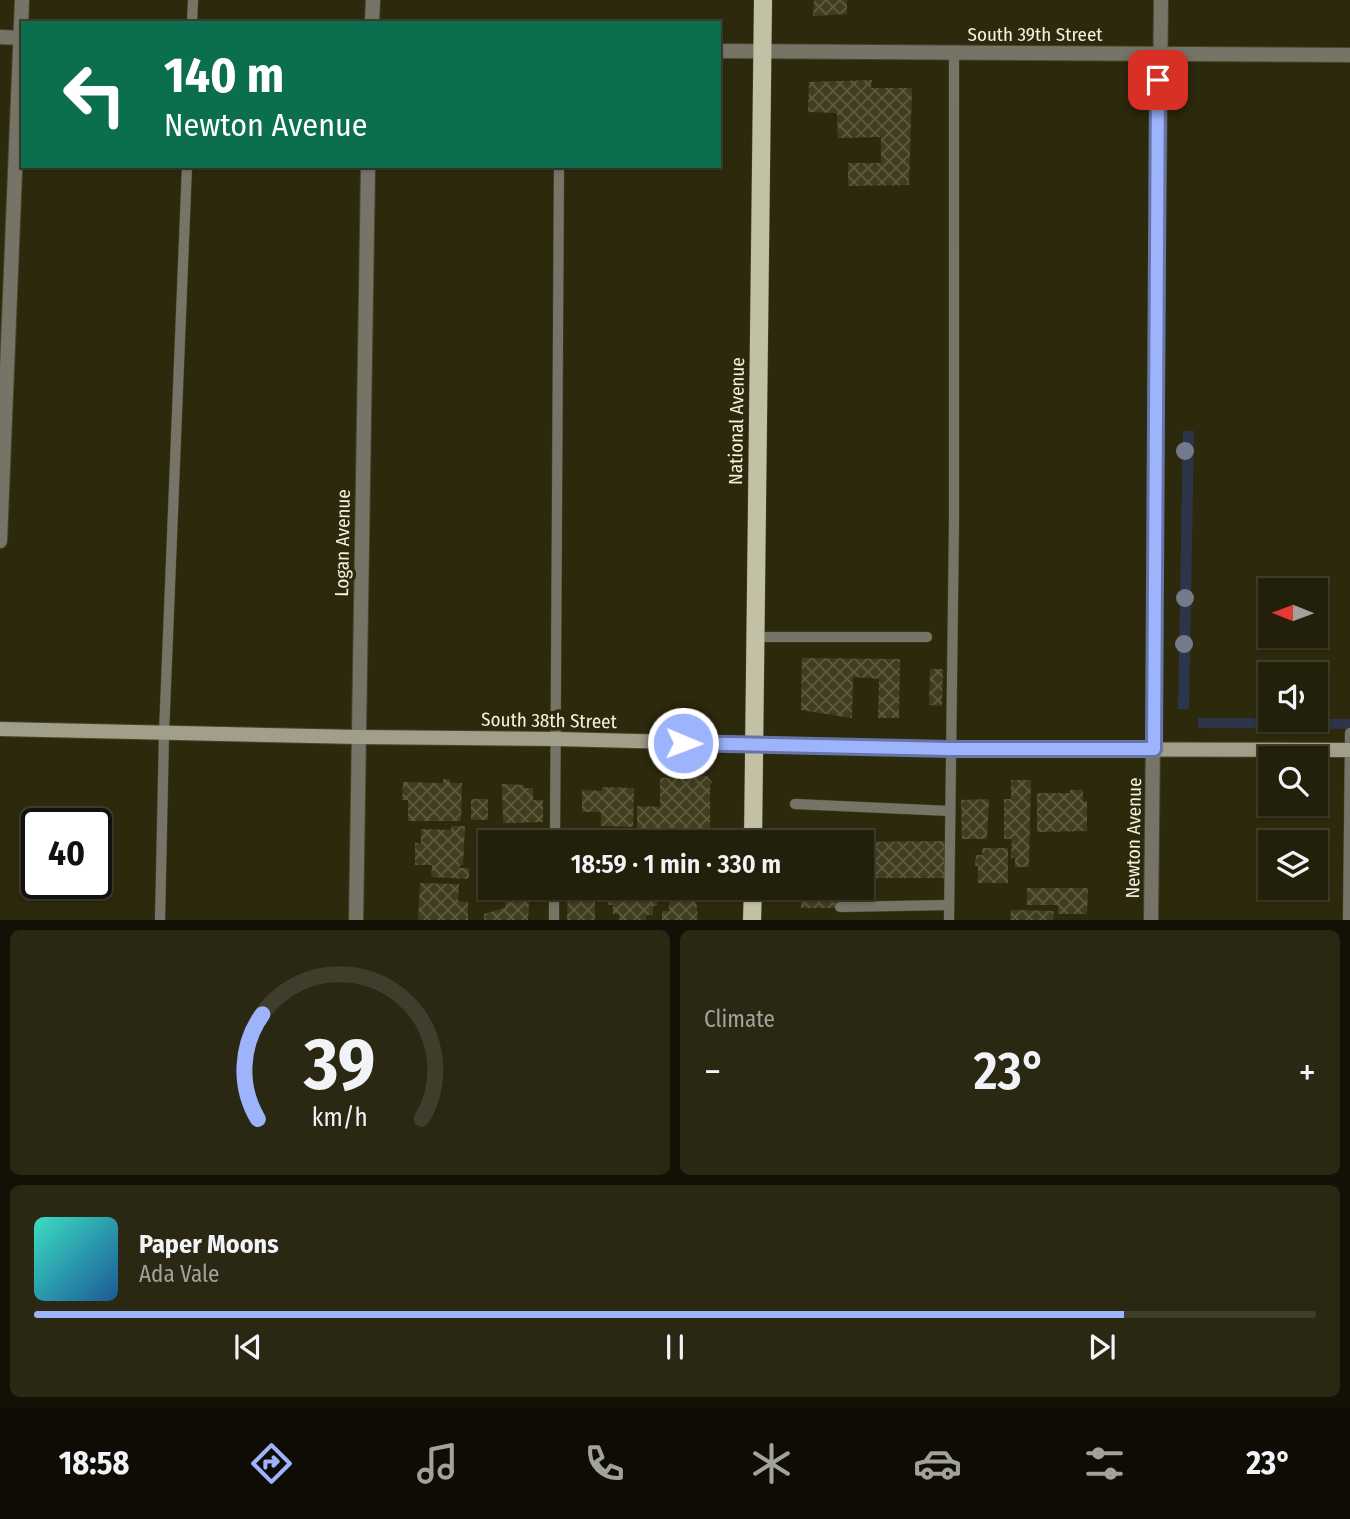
<!DOCTYPE html>
<html lang="en">
<head>
<meta charset="utf-8">
<style>
  body { margin:0; font-family:"Fira Sans Condensed",sans-serif; background:#2a2713; color:#f1f3f6; height:100vh; display:flex; flex-direction:column; font-size:26px; white-space:nowrap }
  * { box-sizing:border-box; margin:0 }
  p { font-size:23px; color:#a2a29c }
  .icon { flex:none; width:38px; height:38px; fill:none; stroke:currentColor; stroke-width:2; stroke-linecap:round; stroke-linejoin:round }
  .map { position:relative; height:920px; overflow:hidden }
  .details { display:flex; flex-direction:column; gap:10px; padding:10px; background:#131106; flex:1 }
  .details>* { flex:none }
  .banner { position:absolute; left:21px; top:21px; width:700px; height:147px; border-radius:0px; box-shadow:0 2px 5px #0004,0 0 0 2px #3f3d2b; background:#0b6e4f; color:#fff; overflow:hidden }
  .needle { width:46px; rotate:271deg }
  .fabs { position:absolute; left:1258px; top:578px; display:grid; gap:14px }
  .fabs a { display:grid; place-items:center; width:70px; height:70px; border-radius:0px; background:#221f0a; box-shadow:0 2px 5px #0004,0 0 0 2px #3f3d2b; font-size:35px }
  .speed { position:absolute; left:21px; top:808px; display:flex; gap:14px; font-size:35px; font-weight:700; text-align:center }
  .speed>* { display:grid; place-content:center; width:91px; height:91px; border-radius:50%; background:#221f0a; box-shadow:0 2px 5px #0004,0 0 0 2px #3f3d2b; line-height:1 }
  .speed .limit { border:4px solid #111; border-radius:10px; background:#fff; color:#111 }
  .pin { position:absolute; display:grid; place-items:center; width:60px; height:60px; color:#fff; margin:-30px; border-radius:14px; box-shadow:0 4px 10px #0006 }
  .me { position:absolute; width:77px; margin:-38px; rotate:91deg; stroke-linejoin:round; filter:drop-shadow(0 0 5px #0008) }
  .turn { display:flex; align-items:center; gap:24px; height:147px; padding:0 28px; font-size:32px }
  .turn .icon { width:91px; height:91px; stroke-width:2.5 }
  .turn b { display:block; font-size:49px; line-height:60px }
  .big { font-size:52px; font-weight:600; line-height:1.1 }
  .details .card { flex:1; display:flex; flex-direction:column; justify-content:center; gap:10px; min-width:0; padding:0 24px; border-radius:10px; background:#2a2713 }
  .details .dial { align-items:center; gap:0 }
  .dial svg { height:182px; overflow:visible; fill:none; stroke:#3f3d2b; stroke-width:7; stroke-linecap:round; text-anchor:middle }
  .dial text { fill:#f1f3f6; stroke:none }
  .song { display:flex; align-items:center; gap:21px }
  .cover { width:84px; height:84px; border-radius:10px; background:linear-gradient(135deg,hsl(170 70% 55%),hsl(210 70% 35%)) }
  .played { height:7px; border-radius:4px; background:linear-gradient(90deg,#9db4fd 85%,#3f3d2b 85%) }
  .keys { display:flex; justify-content:space-around; direction:ltr }
  .heat { display:flex; justify-content:space-between; align-items:center; font-size:38px; direction:ltr }
  .details .tiles { flex:1; display:grid; gap:10px; grid-template-columns:1fr 1fr }
  .card:last-child { grid-column:span 2 }
  .trip { position:absolute; left:478px; top:830px; width:396px; height:70px; border-radius:0px; background:#221f0a; box-shadow:0 2px 5px #0004,0 0 0 2px #3f3d2b; font-weight:600; line-height:70px; text-align:center }
  .dock { display:flex; height:112px; justify-content:space-around; align-items:center; background:#0e0c04; color:#a2a29c }
  .dock .icon { width:49px; height:49px }
  .dock .selected { color:#9db4fd }
  .dock b { font-size:32px; color:#f1f3f6 }
  .map>svg:first-child { display:block }
  .garden { fill:#2e354a }
  .building { fill:url(#building-cross-hatch) }
  .lines { fill:none; stroke-linecap:round; stroke-linejoin:round }
  .lane-casing { stroke:#49452b; stroke-width:11 }
  .street-casing { stroke:#49452b; stroke-width:16 }
  .secondary-casing { stroke:#49452b; stroke-width:16 }
  .primary-casing { stroke:#49452b; stroke-width:19 }
  .lane { stroke:#767467; stroke-width:10 }
  .street { stroke:#767467; stroke-width:14 }
  .secondary { stroke:#a19f8a; stroke-width:14 }
  .primary { stroke:#c3c1a5; stroke-width:18 }
  .tree { fill:#737a8a }
  .route-casing { stroke:#6675a4; stroke-width:18 }
  .route { stroke:#9db4fd; stroke-width:12 }
  .labels { text-anchor:middle; stroke-width:7; stroke-linejoin:round; paint-order:stroke }
  .street-label { font-size:19px; fill:#f3f2e1; stroke:#2d290d }
</style>
</head>
<body>
<div class="map">
<svg width="1350" height="921" viewBox="0 0 1350 921">
  <defs>
    <pattern id="building-cross-hatch" width="8" height="8" patternUnits="userSpaceOnUse" patternTransform="scale(1.75)"><rect width="8" height="8" fill="#413e20"/><path d="M0 0l8 8M0 8l8-8" fill="none" stroke="#5d5a40"/></pattern>
  </defs>
  <rect width="100%" height="100%" fill="#2d290d"/>
  <g class="garden">
    <path d="M1183 431H1194L1189 709H1178Z"/>
    <path d="M1198 718 1350 719V729L1198 728Z"/>
  </g>
  <g class="building">
    <path d="M814 0H847V14L813 16Z"/>
    <path d="M872 80 871 88H912L909 185 848 186V163H881V137L838 138 837 113 808 112 809 82Z"/>
    <path d="M802 658 900 659 899 718H878L879 679 853 677 852 718 801 710Z"/>
    <path d="M930 669H943L942 706 929 705Z"/>
    <path d="M707 776 712 782 710 786V828H637V806L660 807V778Z"/>
    <path d="M443 779H450V783H462L461 821H408V800H402L403 782 443 783Z"/>
    <path d="M1011 780H1031L1029 867H1015V858H1011L1012 839H1004V799H1011Z"/>
    <path d="M502 784 524 785V788H533V800H543V822L503 823Z"/>
    <path d="M602 787 634 788 633 827 601 826V812H582V790L602 791Z"/>
    <path d="M1070 790H1083V801H1087V831L1037 832V793H1070Z"/>
    <rect x="471" y="799" width="17" height="21"/>
    <path d="M989 799 987 839H962L961 800Z"/>
    <path d="M451 826H465L463 865H460V868H469V879L431 877 432 865H415V843H421V829L451 830Z"/>
    <path d="M945 841V878H861V842Z"/>
    <path d="M982 848H1008V883H978V866H975L976 855H982Z"/>
    <path d="M861 880H865V893L841 891 839 908H801L800 887H861Z"/>
    <path d="M420 883 459 884 458 901 468 902V921H418Z"/>
    <path d="M568 887H595V921H567Z"/>
    <path d="M606 887H660V900H657V906H653V915H646V921H619V914H613V905H608L609 899H605Z"/>
    <path d="M1027 888H1088L1087 914H1058V905H1027Z"/>
    <path d="M669 889H688V896H696L698 921H662V911H669Z"/>
    <path d="M505 901 529 902 528 921H484V914L505 908Z"/>
    <path d="M1011 910 1054 911 1053 921H1010Z"/>
  </g>
  <g class="lines">
    <g class="lane-casing">
      <g id="lane">
        <path d="M192 23 193 0"/>
        <path d="M755 637H927"/>
        <path d="M795 804 950 811"/>
        <path d="M555 842 559 166"/>
        <path d="M840 907 949 905"/>
        <path d="M160 921 164 734 187 166"/>
        <path d="M554 921V887"/>
        <path d="M949 921 954 520V53"/>
        <path d="M1348 921 1350 733"/>
      </g>
    </g>
    <g class="street-casing">
      <g id="street">
        <path d="M372 23 373 0"/>
        <path d="M0 37 23 38"/>
        <path d="M719 51 1350 55"/>
        <path d="M0 541 22 0"/>
        <path d="M356 921 368 166"/>
        <path d="M1151 921 1161 0"/>
      </g>
    </g>
    <g class="secondary-casing">
      <path id="secondary" d="M0 729 358 737 556 739 950 749 1350 750"/>
    </g>
    <g class="primary-casing">
      <g id="primary">
        <path d="M753 842 763 0"/>
        <path d="M752 921 753 887"/>
      </g>
    </g>
    <use href="#lane" class="lane"/>
    <use href="#street" class="street"/>
    <use href="#secondary" class="secondary"/>
    <use href="#primary" class="primary"/>
  </g>
  <g class="tree">
    <circle cx="1185" cy="451" r="9"/>
    <circle cx="1185" cy="598" r="9"/>
    <circle cx="1184" cy="644" r="9"/>
  </g>
  <g class="lines">
    <g class="route-casing">
      <path id="route" d="M683 743 950 749H1154L1158 80"/>
    </g>
    <use href="#route" class="route"/>
  </g>
  <g class="labels">
    <g class="street-label">
      <text x="1035" y="41">South 39th Street</text>
      <text transform="translate(736 421) rotate(-89)" y="7">National Avenue</text>
      <text transform="translate(342 543) rotate(-89)" y="7">Logan Avenue</text>
      <text transform="translate(549 720) rotate(1)" y="7">South 38th Street</text>
      <text transform="translate(1133 838) rotate(-89)" y="7">Newton Avenue</text>
    </g>
  </g>
</svg>
<div class="fabs">
<a><svg class="needle" viewBox="-14 -14 28 28"><path d="M0-13l5 13h-10z" fill="#e53935"/><path d="M0 13l5-13h-10z" fill="#a2a29c"/></svg></a>
<a><svg class="icon" aria-label="sound" viewBox="0 0 24 24"><path d="M4 9h4l5-4v14l-5-4H4zM17 9q2 3 0 6"/></svg></a>
<a><svg class="icon" aria-label="search" viewBox="0 0 24 24"><circle cx="10" cy="10" r="6"/><path d="M15 15l6 6"/></svg></a>
<a><svg class="icon" aria-label="layers" viewBox="0 0 24 24"><path d="M12 4l9 5-9 5-9-5zM3 14l9 5 9-5"/></svg></a>
</div>
<div class="speed"><div class="limit">40</div></div>
<div class="pin" style="left:1158px;top:80px;background:#d93025"><svg class="icon" aria-label="arrive" viewBox="0 0 24 24"><path d="M6 21V4h12l-3 4 3 4H6"/></svg></div>
<svg class="me" style="left:683px;top:743px" viewBox="-20 -20 40 40"><circle r="17" fill="#9db4fd" stroke="#fff" stroke-width="3"/><path d="M0-11L8 9 0 5-8 9z" fill="#fff"/></svg>
<div class="trip">18:59 · 1 min · 330 m</div>
<div class="banner">
<div class="turn"><svg class="icon" aria-label="left" viewBox="0 0 24 24"><path d="M17 20v-9H6M10 6l-5 5 5 5"/></svg><div><b>140 m</b>Newton Avenue</div></div>
</div>
</div>
<section class="details">
<div class="tiles">
<div class="card dial"><svg viewBox="0 0 100 80">
<path d="M14 69A42 42 0 1 1 86 69"/>
<path d="M14 69A42 42 0 0 1 16 23" stroke="#9db4fd"/>
<text x="50" y="56" font-size="32" font-weight="700">39</text>
<text x="50" y="72" font-size="11">km/h</text>
</svg></div>
<div class="card"><p>Climate</p>
<div class="heat"><a>−</a><b class="big">23°</b><a>+</a></div>
</div>
<div class="card">
<div class="song"><i class="cover"></i><div><b>Paper Moons</b><p>Ada Vale</p></div></div>
<div class="played"></div>
<div class="keys"><svg class="icon" aria-label="previous" viewBox="0 0 24 24"><path d="M18 5L8 12l10 7zM5 5v14"/></svg><svg class="icon" aria-label="pause" viewBox="0 0 24 24"><path d="M8 5v14M16 5v14"/></svg><svg class="icon" aria-label="next" viewBox="0 0 24 24"><path d="M6 5l10 7-10 7zM19 5v14"/></svg></div>
</div>
</div>
</section>
<nav class="dock">
<b>18:58</b>
<svg class="icon selected" aria-label="directions" viewBox="0 0 24 24"><path d="M12 3l9 9-9 9-9-9zM9 14v-3h6M13 9l2 2-2 2"/></svg>
<svg class="icon" aria-label="music" viewBox="0 0 24 24"><path d="M9 18V5l10-2v13"/><circle cx="6" cy="18" r="3"/><circle cx="16" cy="16" r="3"/></svg>
<svg class="icon" aria-label="phone" viewBox="0 0 24 24"><path d="M5 4h4l2 5-3 2q2 4 5 5l2-3 5 2v4C11 20 4 13 5 4z"/></svg>
<svg class="icon" aria-label="climate" viewBox="0 0 24 24"><path d="M12 3v18M4 7l16 10M4 17L20 7"/></svg>
<svg class="icon" aria-label="car" viewBox="0 0 24 24"><path d="M5 17H2v-5l4-1 3-4h7l3 4 3 1v5h-3M9 17h6M6 11h13"/><circle cx="7" cy="17" r="2"/><circle cx="17" cy="17" r="2"/></svg>
<svg class="icon" aria-label="filters" viewBox="0 0 24 24"><path d="M4 7h16M4 17h16"/><circle cx="9" cy="7" r="2"/><circle cx="15" cy="17" r="2"/></svg>
<b>23°</b>
</nav>
</body>
</html>
